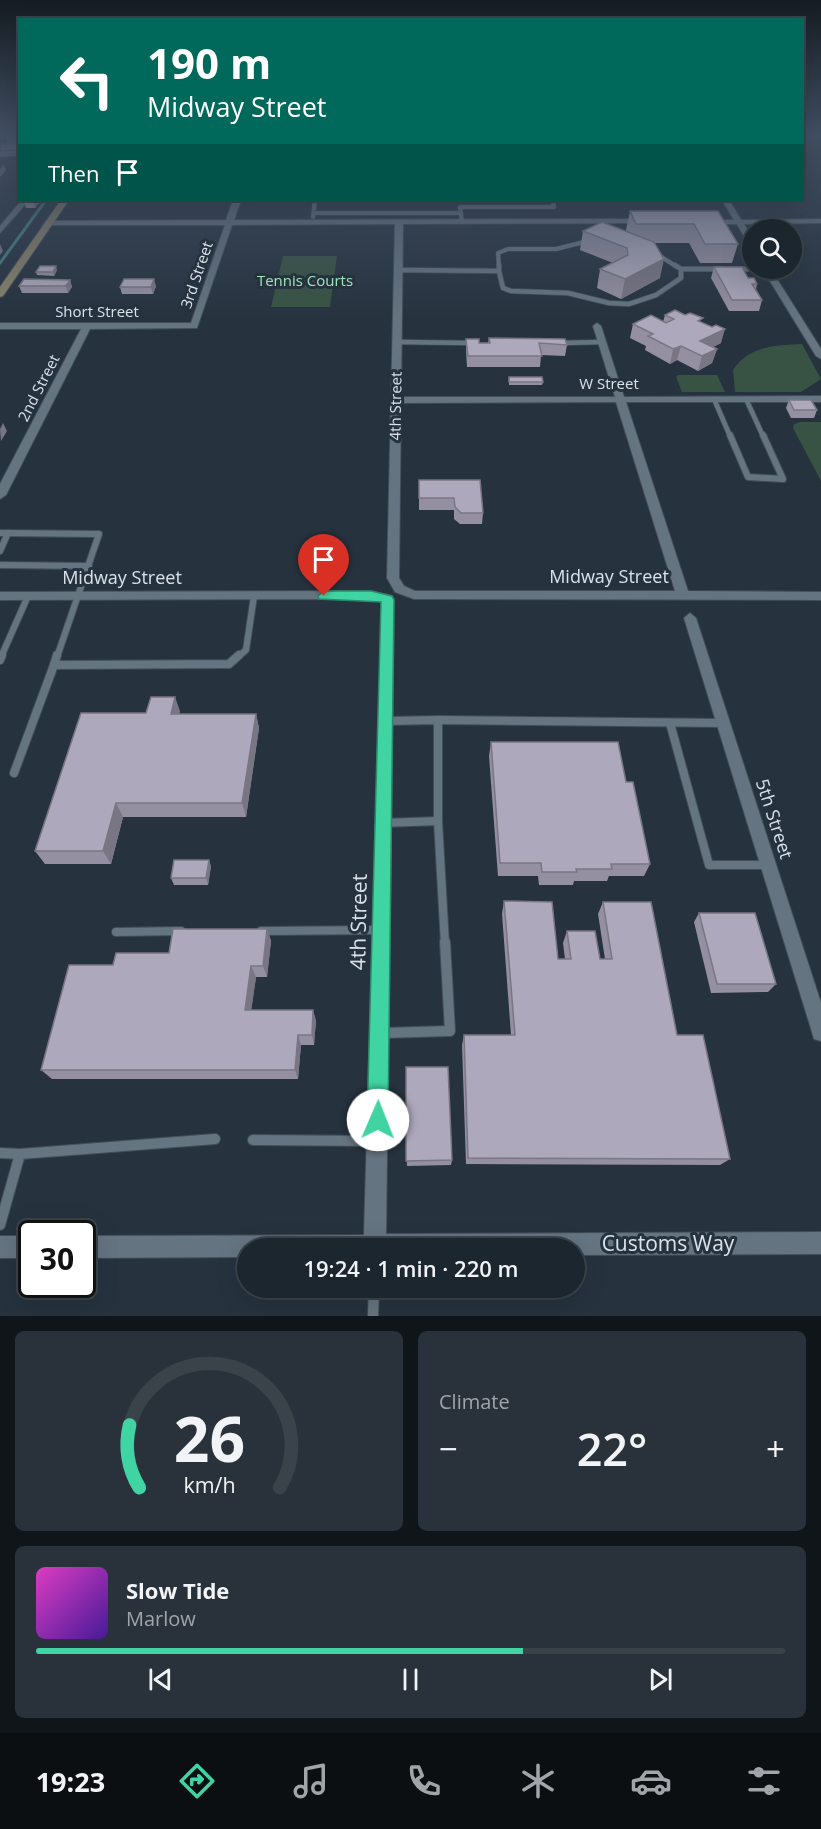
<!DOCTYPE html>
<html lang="en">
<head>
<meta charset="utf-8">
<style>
  body { margin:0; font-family:"Open Sans",sans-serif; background:#29323a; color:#f1f3f6; height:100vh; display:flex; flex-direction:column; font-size:22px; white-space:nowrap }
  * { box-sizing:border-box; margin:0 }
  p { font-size:20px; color:#a0a5aa }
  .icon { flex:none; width:33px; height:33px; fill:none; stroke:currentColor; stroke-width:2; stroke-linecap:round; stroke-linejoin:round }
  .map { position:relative; height:1316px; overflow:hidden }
  .sheet { display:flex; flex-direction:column; gap:15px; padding:15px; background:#0f1519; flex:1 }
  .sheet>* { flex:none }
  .guide { position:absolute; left:18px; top:18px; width:786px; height:183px; border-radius:0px; box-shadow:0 6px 24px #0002,0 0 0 2px #3a434a; background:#00695c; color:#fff; overflow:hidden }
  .tools { position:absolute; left:742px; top:219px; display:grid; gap:12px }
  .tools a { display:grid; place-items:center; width:60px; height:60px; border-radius:50%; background:#1c262e; box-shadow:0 6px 24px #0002,0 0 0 2px #3a434a; font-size:30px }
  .speed { position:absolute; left:18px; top:1220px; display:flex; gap:12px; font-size:30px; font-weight:700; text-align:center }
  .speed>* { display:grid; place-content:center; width:78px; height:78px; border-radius:50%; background:#1c262e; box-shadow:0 6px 24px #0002,0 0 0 2px #3a434a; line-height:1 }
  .speed .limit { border:3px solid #111; border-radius:9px; background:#fff; color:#111 }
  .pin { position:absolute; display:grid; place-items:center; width:51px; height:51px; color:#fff; margin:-62px -26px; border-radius:50% 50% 50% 0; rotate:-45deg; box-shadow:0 0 6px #0007 }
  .pin .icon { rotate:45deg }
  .me { position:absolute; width:66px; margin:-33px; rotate:1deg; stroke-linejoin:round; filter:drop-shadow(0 0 4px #0008) }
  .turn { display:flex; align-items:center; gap:21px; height:126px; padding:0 30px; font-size:27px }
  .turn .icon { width:78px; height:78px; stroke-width:2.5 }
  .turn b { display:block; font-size:42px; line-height:51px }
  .then { display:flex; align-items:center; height:57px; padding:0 30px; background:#0003; gap:12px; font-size:22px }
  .big { font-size:45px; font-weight:600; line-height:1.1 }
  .sheet .card { flex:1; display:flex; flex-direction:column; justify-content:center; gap:9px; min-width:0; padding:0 21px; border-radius:9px; background:#29323a }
  .sheet .dial { align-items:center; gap:0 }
  .dial svg { height:156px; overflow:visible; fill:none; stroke:#3a434a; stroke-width:7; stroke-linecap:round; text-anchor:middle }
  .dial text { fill:#f1f3f6; stroke:none }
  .song { display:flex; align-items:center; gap:18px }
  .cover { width:72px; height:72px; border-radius:9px; background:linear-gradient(135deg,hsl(310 70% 55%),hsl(260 70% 35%)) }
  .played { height:6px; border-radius:3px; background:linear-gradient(90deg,#40d4a2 65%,#3a434a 65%) }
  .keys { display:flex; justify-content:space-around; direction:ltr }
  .heat { display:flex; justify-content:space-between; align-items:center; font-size:33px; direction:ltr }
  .sheet .tiles { flex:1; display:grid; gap:15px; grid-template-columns:1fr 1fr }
  .card:last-child { grid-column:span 2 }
  .trip { position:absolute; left:237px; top:1238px; width:348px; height:60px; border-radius:30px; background:#1c262e; box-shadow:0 6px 24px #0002,0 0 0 2px #3a434a; font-weight:600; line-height:60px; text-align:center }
  .menu { display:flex; height:96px; justify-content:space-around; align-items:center; background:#0b0f12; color:#a0a5aa }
  .menu .icon { width:42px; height:42px }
  .menu .on { color:#40d4a2 }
  .menu b { font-size:27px; color:#f1f3f6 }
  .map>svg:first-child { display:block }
  .green { fill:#385343 }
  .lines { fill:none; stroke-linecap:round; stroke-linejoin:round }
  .stream { stroke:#447f85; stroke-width:3 }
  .lane-far4-casing { stroke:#434e58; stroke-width:5 }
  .lane-far3-casing { stroke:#434e58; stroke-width:6 }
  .lane-far2-casing { stroke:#434e58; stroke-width:8 }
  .lane-far1-casing { stroke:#434e58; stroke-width:10 }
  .lane-casing { stroke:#434e58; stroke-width:12 }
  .street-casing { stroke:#434e58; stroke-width:2 }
  .secondary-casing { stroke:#434e58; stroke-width:2 }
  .lane-far4 { stroke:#657481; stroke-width:4 }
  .lane-far3 { stroke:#657481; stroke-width:4.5 }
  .lane-far2 { stroke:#657481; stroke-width:6 }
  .lane-far1 { stroke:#657481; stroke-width:8 }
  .lane { stroke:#657481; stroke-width:10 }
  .street { fill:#657481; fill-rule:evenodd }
  .secondary { fill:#888169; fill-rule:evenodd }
  .wall { fill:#9590a1 }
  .shaded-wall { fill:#797683 }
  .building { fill:#ada8bb; stroke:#797683; stroke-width:1.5 }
  .route { fill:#40d4a2; stroke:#2a8a69; stroke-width:1.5 }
  .labels { text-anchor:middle; stroke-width:6; stroke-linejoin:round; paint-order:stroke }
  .far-street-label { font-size:15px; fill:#dae2ea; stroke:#26323e }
  .far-park-label { font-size:15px; fill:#9de4ba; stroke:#26323e }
  .street-label { font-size:18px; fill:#dae2ea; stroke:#26323e }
  .near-street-label { font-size:21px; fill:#dae2ea; stroke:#26323e }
</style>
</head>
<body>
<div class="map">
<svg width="821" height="1316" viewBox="0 0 821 1316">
  <rect width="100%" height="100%" fill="#26323e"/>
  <g class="green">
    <path d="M283 256H337L330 307H271Z"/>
    <path d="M802 344 821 379 801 392H735L733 370C748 346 776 345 802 344Z"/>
    <path d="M678 375H717L725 392H682L676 377Z"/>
    <path d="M800 422H821V481L793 428 794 424Z"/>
  </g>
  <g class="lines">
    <path class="stream" d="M0 263 46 200"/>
    <g class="lane-far4-casing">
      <g id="lane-far4">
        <path d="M802 137H817"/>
        <path d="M314 213H461"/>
        <path d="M313 217 315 200"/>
        <path d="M462 222 460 207H554L553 200"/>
        <path d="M657 254 677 267"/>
        <path d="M499 267 498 253 508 249H556L588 241"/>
      </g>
    </g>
    <g class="lane-far3-casing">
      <g id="lane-far3">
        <path d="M675 265 681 269H722"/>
        <path d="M736 269H767"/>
        <path d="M398 270 499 271V265"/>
        <path d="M499 271 503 288 511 291 568 293 609 303 629 304 656 295 681 278V269"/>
        <path d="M397 342 473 343"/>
        <path d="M559 343 603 342"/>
        <path d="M714 399 730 436"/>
        <path d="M746 399 763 436"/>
      </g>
    </g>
    <g class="lane-far2-casing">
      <g id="lane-far2">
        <path d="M730 435 748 477 783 479 763 435"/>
        <path d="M0 533 99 534 57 657"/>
        <path d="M0 551 8 533"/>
        <path d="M0 565 89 566"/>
        <path d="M1 657 28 596"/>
        <path d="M238 657 246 650 254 596"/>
      </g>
    </g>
    <g class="lane-far1-casing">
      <g id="lane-far1">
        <path d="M57 655 54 665 229 664 239 655"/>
        <path d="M0 660 2 655"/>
        <path d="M438 720 723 723"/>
        <path d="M386 721 438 720V821"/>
        <path d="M670 723 709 865H768"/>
        <path d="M14 773 54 665"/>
        <path d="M383 823 438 821 445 944"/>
        <path d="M261 931 381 930"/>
        <path d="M116 932 181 931"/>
      </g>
    </g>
    <g class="lane-casing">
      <g id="lane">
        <path d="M382 1033 450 1031 445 942"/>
        <path d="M253 1140 374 1141"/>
        <path d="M0 1153 20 1154 0 1225"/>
        <path d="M20 1154 215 1139"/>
        <path d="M373 1316 374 1287"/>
      </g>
    </g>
    <g class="street-casing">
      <g id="street">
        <path d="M22 200H29L0 233V226Z"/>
        <path d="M233 200H241L234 220 647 219 648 221 644 223 403 224 401 397H615L593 326 597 323 601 326 624 397 821 396V402H626L688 591 821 592V600L414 599 395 592 387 578 395 224 232 225 197 328 90 329 6 495 0 499V484L81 329H0V323H191L225 225H49L45 223 46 221 226 220ZM616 402 675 591H415L404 586 399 578 401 403Z"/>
        <path d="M722 200H729L741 220 821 219V223L744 224 753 239V247H750L737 224H708L704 222 708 220H734Z"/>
        <path d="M762 268H770L821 349V359L816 356Z"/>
        <path d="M371 591 392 596 394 599 386 1234 821 1232V1254L574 1255V1248H248V1257L82 1258V1236L364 1235 382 602 371 599 0 600V592Z"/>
        <path d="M690 613 696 618 821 1003V1041L814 1039 812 1032 684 618Z"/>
        <rect x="0" y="1236" width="32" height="22"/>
      </g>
    </g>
    <g class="secondary-casing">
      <path id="secondary" d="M61 200H69L3 296 0 297V287Z"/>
    </g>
    <use href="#lane-far4" class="lane-far4"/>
    <use href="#lane-far3" class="lane-far3"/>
    <use href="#lane-far2" class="lane-far2"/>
    <use href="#lane-far1" class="lane-far1"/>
    <use href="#lane" class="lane"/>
    <use href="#street" class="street"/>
    <use href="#secondary" class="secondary"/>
  </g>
  <g class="wall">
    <path d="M20 136V155L18 156 0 157V144H8L6 138Z"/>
    <path d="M25 200H41L35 208H26L24 201Z"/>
    <path d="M630 211H718L738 244 732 263H700L689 243H655L660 278 621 299 597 288 600 269 613 263 580 250 583 231 627 232 626 230Z"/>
    <path d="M714 267 748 278 757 284 756 289 762 300 759 311H729L711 278Z"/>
    <path d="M57 270 54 276 37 275 36 272Z"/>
    <path d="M70 280 72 287 68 293H22L19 286Z"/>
    <path d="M156 286 153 294H122L120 287Z"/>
    <path d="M665 315 702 322 721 343 713 347 717 349 712 363 698 371 677 360 670 364 645 350 646 346 630 338 633 324 663 322Z"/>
    <path d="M489 338 567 345 565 356 541 355 540 367H467L466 350V339L479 343H488Z"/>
    <path d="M509 377 543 382 542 385H509Z"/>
    <path d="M789 400 817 410 814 418H791L786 408Z"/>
    <path d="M419 480 483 513 482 524H460L454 519V510H419Z"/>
    <path d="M180 711 179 714H256L259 728 246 817H123L111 864H45L35 851 146 713Z"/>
    <path d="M491 742 626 782 650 864 644 876H609L607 881H574L573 885H539L538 876H498L489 756Z"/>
    <path d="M211 866 208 885H174L171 878Z"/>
    <path d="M504 901 558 959H565L563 943 567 931 600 959H605L598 914 603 902 677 1035 730 1159 720 1165 466 1164 462 1045 464 1035H511L502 914Z"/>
    <path d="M699 913 776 984 768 992 711 993 694 922Z"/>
    <path d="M267 929 271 941 267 977H256L251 1010 316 1020 314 1045H301L298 1079H52L41 1070 113 965 169 953Z"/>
    <path d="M406 1067 452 1160 451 1165 407 1166Z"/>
  </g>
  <g class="shaded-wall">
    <path d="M20 146V155L18 156 16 150Z"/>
    <path d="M4 164 6 170 0 177V169Z"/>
    <path d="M34 200H41L35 208 33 201Z"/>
    <path d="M0 244 3 251 0 255Z"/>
    <path d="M664 259 660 278 621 299 625 279Z"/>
    <path d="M56 266 57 270 54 276 53 272Z"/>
    <path d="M154 279 156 286 153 294 151 287Z"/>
    <path d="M70 280 72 287 68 293 66 286Z"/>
    <path d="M725 329 721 343 698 355 700 341Z"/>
    <path d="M681 346 677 360 670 364 673 349Z"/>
    <path d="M717 349 712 363 698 371 702 356Z"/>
    <path d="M3 423 7 431 1 441 0 429Z"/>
    <path d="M175 697 180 711 176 728 171 714Z"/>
    <path d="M256 714 259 728 246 817 242 803Z"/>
    <path d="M116 803 123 817 111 864 103 851Z"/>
    <path d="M209 860 211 866 208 885 206 878Z"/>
    <path d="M267 929 271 941 267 977 263 966Z"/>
    <path d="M251 966 256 977 250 1020 245 1010Z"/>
    <path d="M313 1010 316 1020 314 1045 312 1035Z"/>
    <path d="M298 1035 301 1045 298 1079 295 1070Z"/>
  </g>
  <g class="building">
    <path d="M8 136H20V138H6Z"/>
    <path d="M20 143V146L16 150 0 151V144Z"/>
    <path d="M25 200H34L33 201H24Z"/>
    <path d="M630 211H718L738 244H705L694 224H636Z"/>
    <path d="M602 222 654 242 664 259 625 279 600 269 628 255 627 248 583 231Z"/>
    <path d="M40 266H56L53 272H36Z"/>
    <path d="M714 267H742L748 278H754L757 284H752L762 300H732Z"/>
    <path d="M24 279 70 280 66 286H19Z"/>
    <path d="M124 279H154L151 287H120Z"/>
    <path d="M675 310 685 315 690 313 703 318 698 321 712 327 716 325 725 329 700 341 717 349 702 356 681 346 673 349 648 336 653 334 633 324 651 315 666 323 674 319 665 315Z"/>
    <path d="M489 338 565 339 567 345 539 343 542 356H468L466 339H479V343H490Z"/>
    <path d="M509 377H542L543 382H509Z"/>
    <path d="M789 400H811L817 410H794Z"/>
    <path d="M419 480H480L483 513H461L455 507 454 498H419Z"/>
    <path d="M151 697H175L171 714H256L242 803H116L103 851H35L81 713H146Z"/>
    <path d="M491 742H618L626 782H633L650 864H611L612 869H576L577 872H542L541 863H500Z"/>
    <path d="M174 860H209L206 878H171Z"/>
    <path d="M504 901 552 902 558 959H571L567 931H595L600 959H612L603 902H651L677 1035H703L730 1159 468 1158 464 1035H515Z"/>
    <path d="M699 913H755L776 984H717Z"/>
    <path d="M173 929H267L263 966H251L245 1010H313L312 1035H298L295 1070H41L69 965H113L116 953H169Z"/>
    <path d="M406 1067H448L452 1160 406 1161Z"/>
  </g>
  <linearGradient id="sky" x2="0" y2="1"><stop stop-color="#151c22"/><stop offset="0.42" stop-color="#414f63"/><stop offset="1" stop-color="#414f63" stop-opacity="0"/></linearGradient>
  <rect width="821" height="320" fill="url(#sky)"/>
  <path class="route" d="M324 591H371L392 596 394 600 388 1120 385 1127 378 1130 370 1127 367 1120 381 602 319 599 318 596Z"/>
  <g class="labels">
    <g class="far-street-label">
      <text transform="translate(197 275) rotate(-71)" y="5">3rd Street</text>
      <text x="97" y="317">Short Street</text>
      <text x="609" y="389">W Street</text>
      <text transform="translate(39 388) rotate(-63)" y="5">2nd Street</text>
      <text transform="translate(396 406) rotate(-89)" y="5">4th Street</text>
    </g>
    <g class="far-park-label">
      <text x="305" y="286">Tennis Courts</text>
    </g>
    <g class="street-label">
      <text x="609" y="583">Midway Street</text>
      <text x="122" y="584">Midway Street</text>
      <text transform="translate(774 819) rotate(72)" y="6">5th Street</text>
    </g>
    <g class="near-street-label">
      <text transform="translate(359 922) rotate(-89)" y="7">4th Street</text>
      <text x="668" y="1251">Customs Way</text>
    </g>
  </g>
</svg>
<div class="tools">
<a><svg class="icon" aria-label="search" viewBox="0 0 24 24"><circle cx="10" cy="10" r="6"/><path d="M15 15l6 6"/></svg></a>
</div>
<div class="speed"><div class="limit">30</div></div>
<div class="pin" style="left:324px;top:596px;background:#d93025"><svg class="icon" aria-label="arrive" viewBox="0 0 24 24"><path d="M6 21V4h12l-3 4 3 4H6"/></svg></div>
<svg class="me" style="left:378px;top:1120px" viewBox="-20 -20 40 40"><circle r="19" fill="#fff"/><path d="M0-13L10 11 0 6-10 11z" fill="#40d4a2"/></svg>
<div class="trip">19:24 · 1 min · 220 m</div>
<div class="guide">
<div class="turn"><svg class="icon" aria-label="left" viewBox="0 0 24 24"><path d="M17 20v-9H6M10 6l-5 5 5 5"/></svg><div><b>190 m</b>Midway Street</div></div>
<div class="then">Then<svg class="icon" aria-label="arrive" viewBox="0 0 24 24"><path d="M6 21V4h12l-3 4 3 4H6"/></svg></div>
</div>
</div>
<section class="sheet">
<div class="tiles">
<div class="card dial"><svg viewBox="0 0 100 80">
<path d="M14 69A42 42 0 1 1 86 69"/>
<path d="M14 69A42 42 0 0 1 9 37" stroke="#40d4a2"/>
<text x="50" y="56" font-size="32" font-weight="700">26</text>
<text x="50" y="72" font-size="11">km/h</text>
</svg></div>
<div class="card"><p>Climate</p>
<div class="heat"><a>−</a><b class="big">22°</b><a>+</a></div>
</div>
<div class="card">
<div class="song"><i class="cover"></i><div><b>Slow Tide</b><p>Marlow</p></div></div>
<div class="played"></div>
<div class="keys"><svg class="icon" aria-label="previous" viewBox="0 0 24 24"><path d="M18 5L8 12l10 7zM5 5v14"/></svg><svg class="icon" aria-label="pause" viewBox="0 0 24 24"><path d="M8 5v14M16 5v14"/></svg><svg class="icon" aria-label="next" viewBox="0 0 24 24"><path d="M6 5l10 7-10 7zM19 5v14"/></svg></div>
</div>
</div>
</section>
<nav class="menu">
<b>19:23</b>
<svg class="icon on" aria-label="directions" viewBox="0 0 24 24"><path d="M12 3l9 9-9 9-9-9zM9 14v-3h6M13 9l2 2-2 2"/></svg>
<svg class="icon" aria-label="music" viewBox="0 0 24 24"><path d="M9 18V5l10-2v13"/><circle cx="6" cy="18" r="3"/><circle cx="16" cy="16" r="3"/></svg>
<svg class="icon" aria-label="phone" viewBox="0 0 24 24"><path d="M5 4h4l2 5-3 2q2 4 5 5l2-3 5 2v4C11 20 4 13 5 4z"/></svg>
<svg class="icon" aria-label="climate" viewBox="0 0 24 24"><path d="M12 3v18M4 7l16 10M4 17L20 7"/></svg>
<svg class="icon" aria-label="car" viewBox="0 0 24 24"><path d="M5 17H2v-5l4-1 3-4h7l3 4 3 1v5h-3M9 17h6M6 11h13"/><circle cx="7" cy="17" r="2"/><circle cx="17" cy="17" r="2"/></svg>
<svg class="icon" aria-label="filters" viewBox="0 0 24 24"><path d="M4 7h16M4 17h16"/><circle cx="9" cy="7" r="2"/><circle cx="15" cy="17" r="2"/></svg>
</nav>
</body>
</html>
